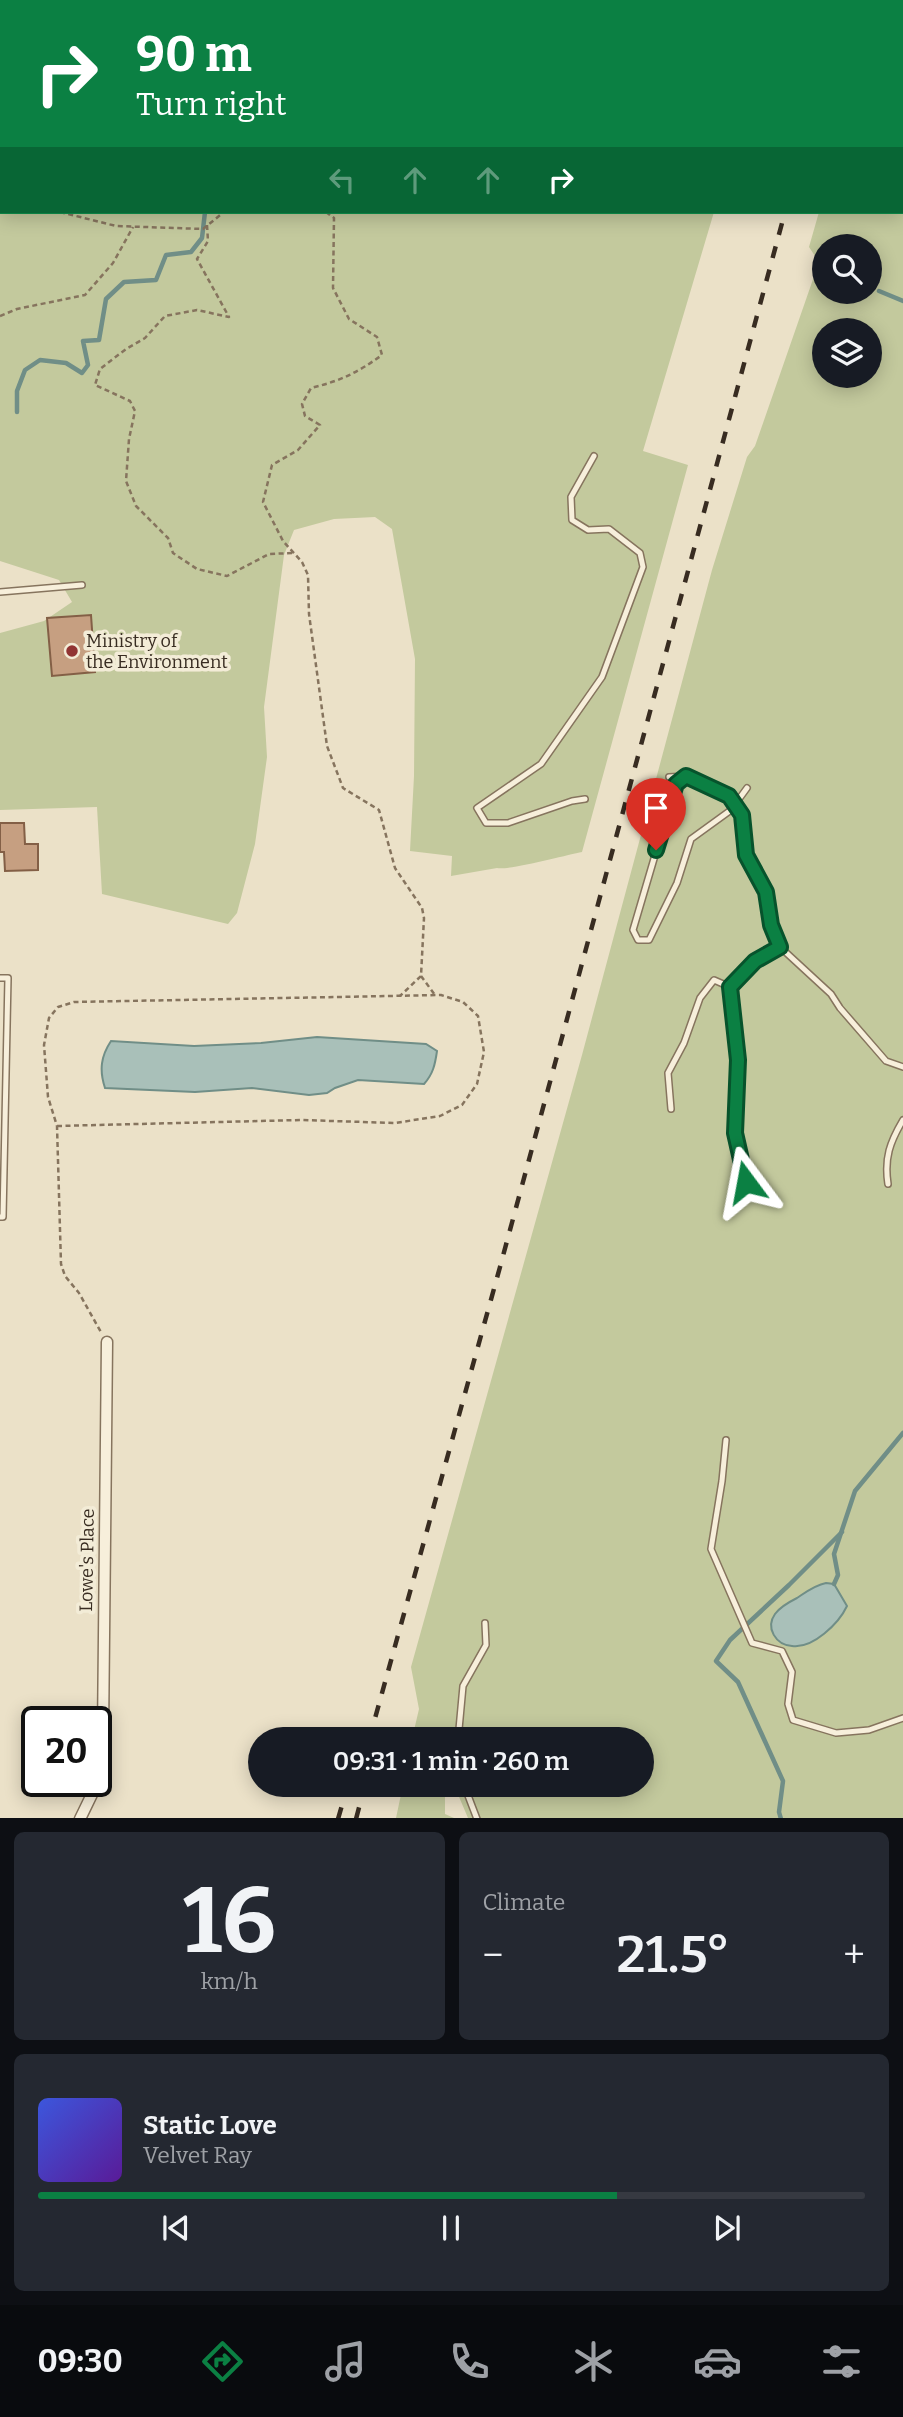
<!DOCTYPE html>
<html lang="en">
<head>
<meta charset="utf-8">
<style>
  body { margin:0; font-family:Bitter,serif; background:#242831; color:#f1f3f6; height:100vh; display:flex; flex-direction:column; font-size:26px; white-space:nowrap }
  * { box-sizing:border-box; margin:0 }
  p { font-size:23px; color:#9ea1a6 }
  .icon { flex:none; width:38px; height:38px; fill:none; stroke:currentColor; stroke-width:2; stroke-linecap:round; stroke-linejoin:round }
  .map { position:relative; height:1818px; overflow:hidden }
  .side { display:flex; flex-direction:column; gap:14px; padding:14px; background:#0d0f14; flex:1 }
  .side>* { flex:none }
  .top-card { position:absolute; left:0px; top:0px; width:903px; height:214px; box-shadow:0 4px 18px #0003; background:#0b8043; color:#fff; overflow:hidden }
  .fabs { position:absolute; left:812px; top:234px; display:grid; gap:14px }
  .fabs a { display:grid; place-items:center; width:70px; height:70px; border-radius:50%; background:#171b24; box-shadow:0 4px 18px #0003; font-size:35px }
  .speed { position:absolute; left:21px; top:1706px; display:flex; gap:14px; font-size:35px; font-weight:700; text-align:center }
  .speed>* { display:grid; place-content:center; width:91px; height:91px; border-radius:50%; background:#171b24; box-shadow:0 4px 18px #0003; line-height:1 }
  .speed .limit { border:4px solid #111; border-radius:10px; background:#fff; color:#111 }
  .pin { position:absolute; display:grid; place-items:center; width:60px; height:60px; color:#fff; margin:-72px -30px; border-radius:50% 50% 50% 0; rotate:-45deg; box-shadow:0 0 7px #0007 }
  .pin .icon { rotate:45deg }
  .me { position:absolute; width:77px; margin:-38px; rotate:347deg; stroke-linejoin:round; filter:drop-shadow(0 0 5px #0008) }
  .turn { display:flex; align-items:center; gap:24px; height:147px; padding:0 21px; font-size:32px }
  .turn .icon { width:91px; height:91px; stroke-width:2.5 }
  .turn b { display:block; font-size:49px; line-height:60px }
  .lanes { display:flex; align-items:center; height:66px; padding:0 21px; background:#0003; justify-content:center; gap:35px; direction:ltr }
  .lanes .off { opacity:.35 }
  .big { font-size:52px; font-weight:600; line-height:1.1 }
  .side .widget { flex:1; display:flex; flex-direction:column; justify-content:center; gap:10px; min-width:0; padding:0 24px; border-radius:10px; background:#242831 }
  .side .dial { align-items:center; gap:0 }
  .dial b { font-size:91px; line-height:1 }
  .song { display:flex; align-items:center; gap:21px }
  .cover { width:84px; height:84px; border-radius:10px; background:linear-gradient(135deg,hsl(230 70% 55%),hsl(270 70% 35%)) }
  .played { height:7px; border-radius:4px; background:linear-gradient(90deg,#0b8043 70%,#363941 70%) }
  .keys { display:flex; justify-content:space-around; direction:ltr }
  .heat { display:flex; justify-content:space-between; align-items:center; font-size:38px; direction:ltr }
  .side .tiles { flex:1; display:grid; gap:14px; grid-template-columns:1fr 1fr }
  .widget:last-child { grid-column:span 2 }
  .trip { position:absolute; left:248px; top:1727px; width:406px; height:70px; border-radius:35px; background:#171b24; box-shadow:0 4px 18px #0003; font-weight:600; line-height:70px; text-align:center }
  .menu { display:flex; height:112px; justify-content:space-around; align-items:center; background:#090b0e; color:#9ea1a6 }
  .menu .icon { width:49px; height:49px }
  .menu .on { color:#0b8043 }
  .menu b { font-size:32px; color:#f1f3f6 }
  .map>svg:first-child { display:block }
  .green { fill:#c3c99d; fill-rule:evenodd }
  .water { fill:#a9c0b9; stroke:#708e87; stroke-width:2 }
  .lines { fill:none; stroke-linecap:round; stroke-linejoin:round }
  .stream { stroke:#708e87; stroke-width:4.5 }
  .building { fill:#c69f81; stroke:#835f46; stroke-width:2 }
  .lane-casing { stroke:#86745e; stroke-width:8 }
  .street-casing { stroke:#86745e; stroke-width:13 }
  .path { stroke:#86745e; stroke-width:2.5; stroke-dasharray:5 3.5; stroke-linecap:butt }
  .lane { stroke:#f7efdb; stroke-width:5 }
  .street { stroke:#f7efdb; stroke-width:10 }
  .rail { stroke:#382c21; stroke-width:4.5; stroke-dasharray:12 12; stroke-linecap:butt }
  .route-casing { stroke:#07532c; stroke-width:18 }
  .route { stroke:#0b8043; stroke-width:12 }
  .poi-dot { fill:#913433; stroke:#f3ecd7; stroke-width:2.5 }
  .labels { text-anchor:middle; stroke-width:7; stroke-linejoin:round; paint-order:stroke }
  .poi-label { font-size:18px; fill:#382c21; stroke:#f3ecd7; text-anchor:start }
  .street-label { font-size:18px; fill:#382c21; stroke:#f3ecd7 }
</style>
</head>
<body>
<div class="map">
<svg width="903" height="1819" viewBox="0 0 903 1819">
  <rect width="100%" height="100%" fill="#ebe1c8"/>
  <g class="green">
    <path d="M0 0H773V2H2V212H714L643 451 688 465 582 852C567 855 506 871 497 868L451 876 452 856 410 851 414 776 415 659 392 529 375 517 334 519 294 530 284 555 264 707 267 757 255 844 237 913 228 924 102 894 97 807 0 810V633L44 621 72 602 59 580 0 561Z"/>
    <path d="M797 0H903V1818H468L454 1785H642V1740L412 1739 419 1709 411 1667 582 1055 712 570 747 457 755 446 819 262 809 247 819 212H901V2H799ZM824 247H870V292H824ZM824 331H870V376H824Z"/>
    <path d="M403 1785H445V1814L454 1818H396Z"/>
  </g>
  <g class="water">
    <path d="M317 1037 426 1044 437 1051C435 1065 433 1074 424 1084L358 1080 335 1088 327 1093 309 1095 252 1088 195 1092 105 1088C99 1070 101 1056 111 1041L194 1046 261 1043Z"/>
    <path d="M826 1583 834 1584 847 1606C839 1623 813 1649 792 1646 776 1645 765 1628 775 1614 780 1607 789 1602 797 1598 806 1592 815 1585 826 1583Z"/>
  </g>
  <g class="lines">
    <g class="stream">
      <path d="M879 291 903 301"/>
      <path d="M17 412V391L25 370 40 360 66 363 82 373 88 365 83 341 99 340 106 299 124 282 156 280 166 255 191 252 202 238 205 212"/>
      <path d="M834 1584 838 1575 834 1554 855 1491 903 1433"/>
      <path d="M781 1819 779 1812 783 1781 738 1682 716 1661 730 1640 789 1585 842 1532"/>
    </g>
  </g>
  <g class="building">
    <path d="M91 615 95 672 52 676 47 618Z"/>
    <path d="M0 823H24L25 844H38V870L5 871 4 852H0Z"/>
  </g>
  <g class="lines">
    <g class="lane-casing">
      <g id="lane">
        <path d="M891 0 893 2"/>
        <path d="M901 8 903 10"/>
        <path d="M901 47 903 39"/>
        <path d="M901 118 903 120"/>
        <path d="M0 592 82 585"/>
        <path d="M669 777 686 776"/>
        <path d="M747 788 731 810 691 839 677 883 649 940H638L633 930 676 784 686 776 729 796 742 815 746 855 766 892 771 925 780 947 831 994 840 1008 886 1061 903 1067"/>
        <path d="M585 799 572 801 508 823H486L477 808 541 764 602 677 643 567 640 553 609 529 588 530 572 520 571 497 594 456"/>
        <path d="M0 978H8L3 1217H0"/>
        <path d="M730 987 738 1060 735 1133 746 1182"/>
        <path d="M671 1109 668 1073 684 1043 700 998 714 980 730 987 755 961 780 947"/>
        <path d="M888 1184C884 1158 890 1142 903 1120"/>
        <path d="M726 1440 722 1481 711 1549 752 1643 782 1651 792 1672 788 1704 793 1720 836 1733 869 1730 903 1718"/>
        <path d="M458 1740 463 1686 486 1645 485 1623"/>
        <path d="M464 1785 477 1819"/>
      </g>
    </g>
    <g class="street-casing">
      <g id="street">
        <path d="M96 1778 103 1734 107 1342"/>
        <path d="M80 1819 95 1788 96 1782"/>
      </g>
    </g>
    <g class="path">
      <path d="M282 2 284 0"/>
      <path d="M0 61H2"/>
      <path d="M0 205H2"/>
      <path d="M60 212 116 226 203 229 224 212"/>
      <path d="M326 212 334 218 333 288 349 319 377 337 382 355C357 373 340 381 311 388L302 404 305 416 320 425 298 450 272 465 263 502 283 541 302 562 308 575 309 614 327 746 343 788 379 810 395 868 422 908 424 918 421 976 400 996"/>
      <path d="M207 225 208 241 197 259 229 317 197 310 165 316 145 338 126 349 100 369 95 385 130 401 135 411 129 439 126 481 136 506 168 538 173 553 197 569 227 576 269 554 294 553"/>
      <path d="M0 316 17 309 85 295 113 263 133 227"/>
      <path d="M421 976 435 995"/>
      <path d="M57 1126 301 1120 395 1123 440 1116 462 1105 477 1084 484 1052 478 1016 463 1002 441 995 74 1002 58 1007 49 1018 44 1045 48 1097 57 1126 61 1264 65 1276 79 1293 102 1334"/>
    </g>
    <use href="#lane" class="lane"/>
    <use href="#street" class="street"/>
    <g class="rail">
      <path d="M841 2 842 0"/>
      <path d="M369 1740 500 1267 785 212"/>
      <path d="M338 1819 348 1785"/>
      <path d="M356 1819 365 1785"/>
    </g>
  </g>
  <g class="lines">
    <g class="route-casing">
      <path id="route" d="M656 850 676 784 686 776 729 796 742 815 746 855 766 892 771 925 780 947 755 961 730 987 738 1060 735 1133 746 1182"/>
    </g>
    <use href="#route" class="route"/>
  </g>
  <circle class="poi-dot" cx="72" cy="651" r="7"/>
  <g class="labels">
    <g class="poi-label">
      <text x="86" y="647">Ministry of<tspan x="86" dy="21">the Environment</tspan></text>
    </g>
    <g class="street-label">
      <text transform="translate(87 1560) rotate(-89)" y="6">Lowe's Place</text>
    </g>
  </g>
</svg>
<div class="fabs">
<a><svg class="icon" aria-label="search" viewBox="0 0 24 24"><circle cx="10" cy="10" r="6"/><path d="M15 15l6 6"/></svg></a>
<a><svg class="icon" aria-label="layers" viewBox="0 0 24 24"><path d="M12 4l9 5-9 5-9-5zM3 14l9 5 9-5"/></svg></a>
</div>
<div class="speed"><div class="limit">20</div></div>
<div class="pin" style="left:656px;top:850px;background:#d93025"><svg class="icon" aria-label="arrive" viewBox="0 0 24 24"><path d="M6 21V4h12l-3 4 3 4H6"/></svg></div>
<svg class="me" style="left:746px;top:1182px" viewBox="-20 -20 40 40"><path d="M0-17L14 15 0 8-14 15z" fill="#0b8043" stroke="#fff" stroke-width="4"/></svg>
<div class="trip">09:31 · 1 min · 260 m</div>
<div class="top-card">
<div class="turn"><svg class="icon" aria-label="right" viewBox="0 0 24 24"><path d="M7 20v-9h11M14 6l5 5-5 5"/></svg><div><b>90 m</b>Turn right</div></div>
<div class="lanes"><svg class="icon off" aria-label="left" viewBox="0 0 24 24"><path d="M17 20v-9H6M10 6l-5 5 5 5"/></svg><svg class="icon off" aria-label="ahead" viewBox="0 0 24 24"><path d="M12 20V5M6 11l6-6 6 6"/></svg><svg class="icon off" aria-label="ahead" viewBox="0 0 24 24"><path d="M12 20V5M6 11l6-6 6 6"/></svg><svg class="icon" aria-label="right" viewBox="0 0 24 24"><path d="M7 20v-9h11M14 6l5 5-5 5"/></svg></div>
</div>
</div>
<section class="side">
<div class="tiles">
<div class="widget dial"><b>16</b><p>km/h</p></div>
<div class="widget"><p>Climate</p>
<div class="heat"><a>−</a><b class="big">21.5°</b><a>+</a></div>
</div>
<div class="widget">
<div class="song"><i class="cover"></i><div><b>Static Love</b><p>Velvet Ray</p></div></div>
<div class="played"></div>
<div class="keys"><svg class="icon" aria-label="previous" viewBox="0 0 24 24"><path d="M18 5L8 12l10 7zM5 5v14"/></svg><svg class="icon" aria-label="pause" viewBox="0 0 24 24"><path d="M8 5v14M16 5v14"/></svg><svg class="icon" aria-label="next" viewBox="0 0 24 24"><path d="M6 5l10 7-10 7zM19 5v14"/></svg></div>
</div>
</div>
</section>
<nav class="menu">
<b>09:30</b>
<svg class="icon on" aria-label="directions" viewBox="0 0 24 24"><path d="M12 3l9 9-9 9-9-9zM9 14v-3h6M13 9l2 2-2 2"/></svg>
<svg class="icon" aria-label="music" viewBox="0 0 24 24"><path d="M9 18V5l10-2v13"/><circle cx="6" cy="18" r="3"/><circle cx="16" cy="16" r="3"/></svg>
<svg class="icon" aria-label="phone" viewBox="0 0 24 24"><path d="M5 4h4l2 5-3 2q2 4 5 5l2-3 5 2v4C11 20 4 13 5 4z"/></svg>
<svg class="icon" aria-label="climate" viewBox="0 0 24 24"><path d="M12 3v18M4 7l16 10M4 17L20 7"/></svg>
<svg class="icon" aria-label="car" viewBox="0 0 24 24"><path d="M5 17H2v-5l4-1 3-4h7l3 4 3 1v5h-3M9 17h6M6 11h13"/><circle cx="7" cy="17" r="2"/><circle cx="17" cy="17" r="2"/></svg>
<svg class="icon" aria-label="filters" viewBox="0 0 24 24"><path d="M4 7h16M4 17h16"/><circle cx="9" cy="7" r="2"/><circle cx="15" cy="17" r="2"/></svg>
</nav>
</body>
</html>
